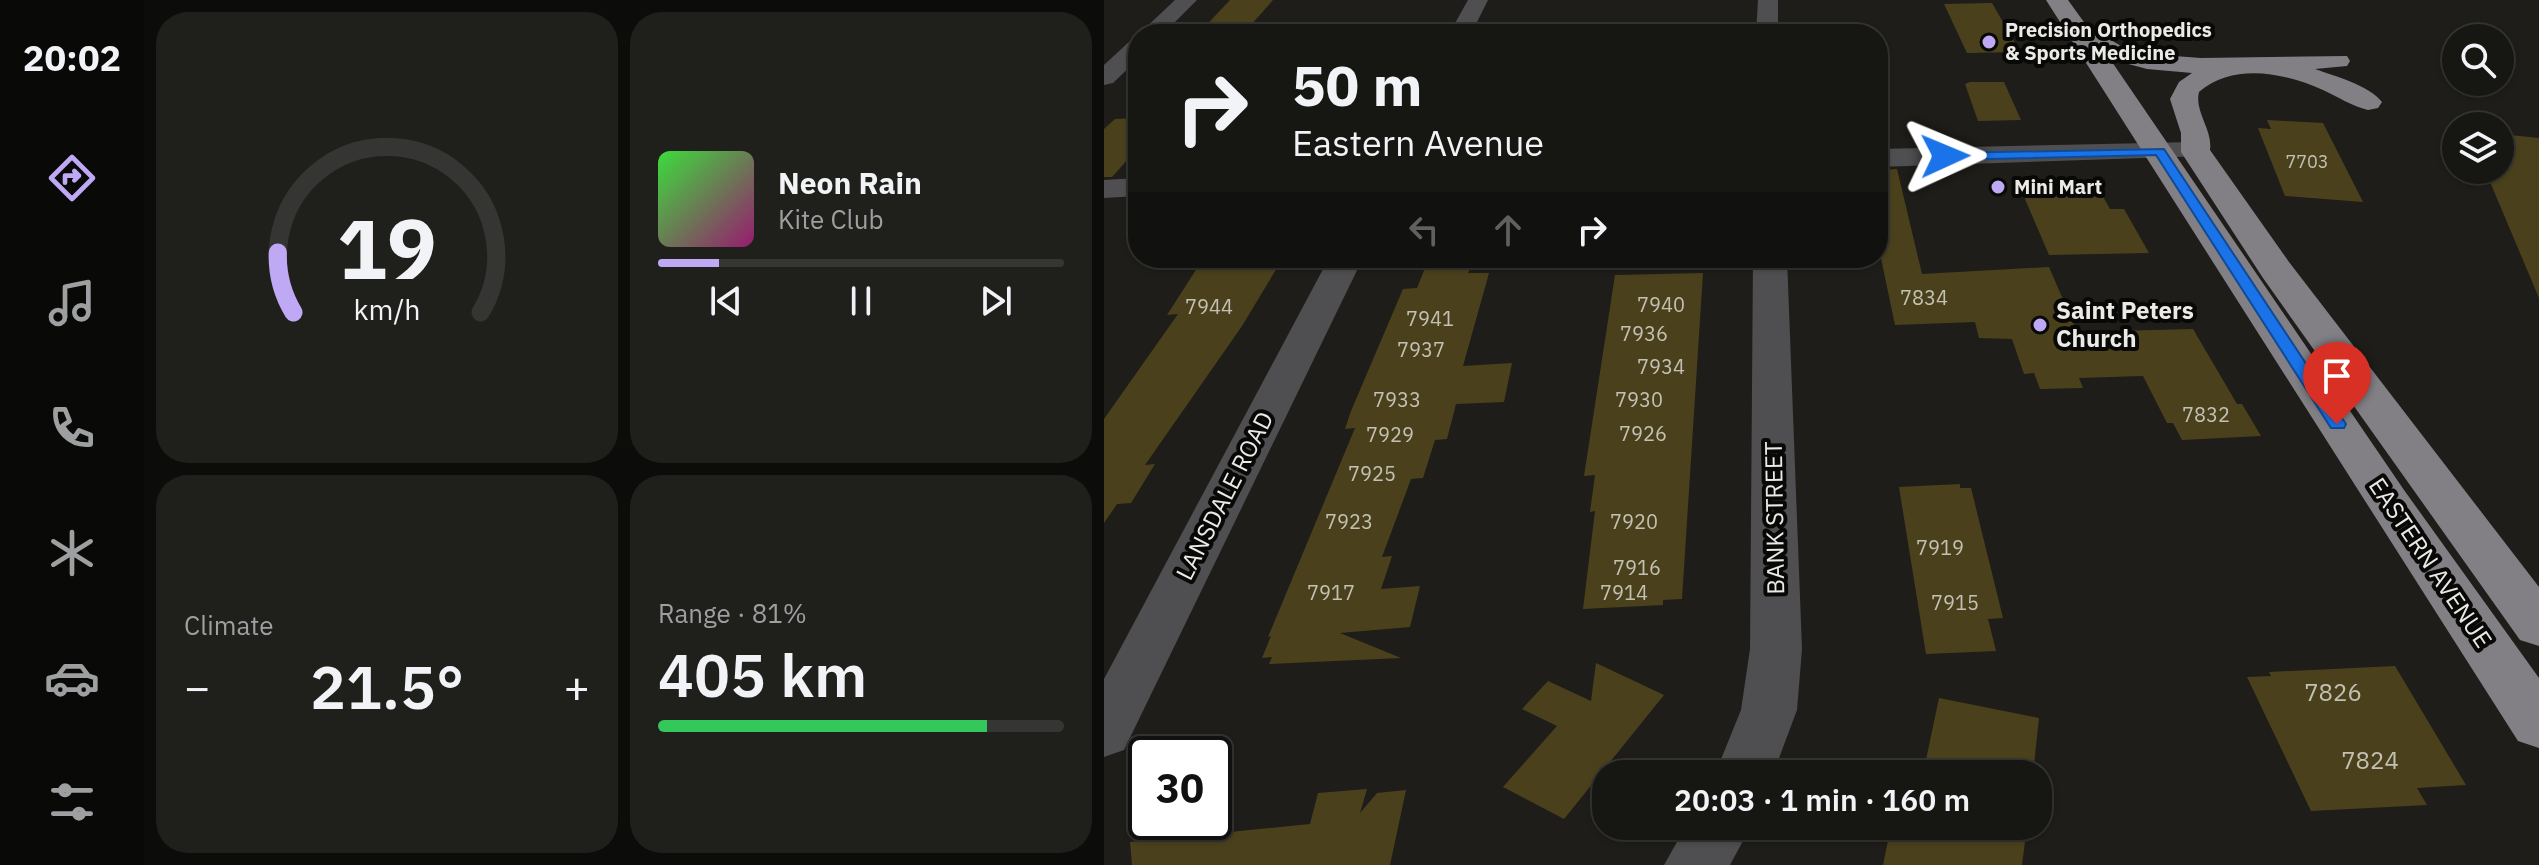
<!DOCTYPE html>
<html lang="en">
<head>
<meta charset="utf-8">
<style>
  body { margin:0; font-family:"IBM Plex Sans",sans-serif; background:#1f1f1c; color:#f1f3f6; height:100vh; display:flex; flex-direction:column; font-size:30px; white-space:nowrap }
  * { box-sizing:border-box; margin:0 }
  p { font-size:26px; color:#9e9fa0 }
  .icon { flex:none; width:44px; height:44px; fill:none; stroke:currentColor; stroke-width:2; stroke-linecap:round; stroke-linejoin:round }
  .map { position:relative; flex:1; overflow:hidden }
  .side { display:flex; flex-direction:column; gap:12px; padding:12px; background:#0c0c0a; width:960px }
  .side>* { flex:none }
  .hud { position:absolute; left:24px; top:24px; width:760px; height:244px; border-radius:32px; box-shadow:0 2px 6px #0004,0 0 0 2px #353533; background:#161613; color:#f1f3f6; overflow:hidden }
  .controls { position:absolute; left:1338px; top:24px; display:grid; gap:16px }
  .controls a { display:grid; place-items:center; width:72px; height:72px; border-radius:50%; background:#161613; box-shadow:0 2px 6px #0004,0 0 0 2px #353533; font-size:40px }
  .speed { position:absolute; left:24px; top:736px; display:flex; gap:16px; font-size:40px; font-weight:700; text-align:center }
  .speed>* { display:grid; place-content:center; width:104px; height:104px; border-radius:50%; background:#161613; box-shadow:0 2px 6px #0004,0 0 0 2px #353533; line-height:1 }
  .speed .limit { border:4px solid #111; border-radius:12px; background:#fff; color:#111 }
  .pin { position:absolute; display:grid; place-items:center; width:68px; height:68px; color:#fff; margin:-82px -34px; border-radius:50% 50% 50% 0; rotate:-45deg; box-shadow:0 0 8px #0007 }
  .pin .icon { rotate:45deg }
  .me { position:absolute; width:88px; margin:-44px; rotate:89deg; stroke-linejoin:round; filter:drop-shadow(0 0 6px #0008) }
  .turn { display:flex; align-items:center; gap:28px; height:168px; padding:0 32px; font-size:36px }
  .turn .icon { width:104px; height:104px; stroke-width:2.5 }
  .turn b { display:block; font-size:56px; line-height:68px }
  .lanes { display:flex; align-items:center; height:76px; padding:0 32px; background:#0003; justify-content:center; gap:40px; direction:ltr }
  .lanes .off { opacity:.35 }
  .big { font-size:60px; font-weight:600; line-height:1.1 }
  .side .card { flex:1; display:flex; flex-direction:column; justify-content:center; gap:12px; min-width:0; padding:0 28px; border-radius:32px; background:#1f1f1c }
  .side .dial { align-items:center; gap:0 }
  .dial svg { height:208px; overflow:visible; fill:none; stroke:#353533; stroke-width:7; stroke-linecap:round; text-anchor:middle }
  .dial text { fill:#f1f3f6; stroke:none }
  .song { display:flex; align-items:center; gap:24px }
  .cover { width:96px; height:96px; border-radius:12px; background:linear-gradient(135deg,hsl(120 70% 55%),hsl(320 70% 35%)) }
  .played { height:8px; border-radius:4px; background:linear-gradient(90deg,#bfa8f4 15%,#353533 15%) }
  .keys { display:flex; justify-content:space-around; direction:ltr }
  .heat { display:flex; justify-content:space-between; align-items:center; font-size:44px; direction:ltr }
  .charge { height:12px; border-radius:6px; background:linear-gradient(90deg,#34c759 81%,#353533 0) }
  .side .tiles { flex:1; display:grid; gap:12px; grid-template-columns:repeat(2,1fr) }
  .trip { position:absolute; left:488px; top:760px; width:460px; height:80px; border-radius:32px; background:#161613; box-shadow:0 2px 6px #0004,0 0 0 2px #353533; font-weight:600; line-height:80px; text-align:center }
  main { display:flex; flex:1; min-height:0 }
  .tab-bar { display:flex; flex-direction:column; width:144px; justify-content:space-around; align-items:center; background:#090908; color:#9e9fa0 }
  .tab-bar .icon { width:56px; height:56px }
  .tab-bar .current { color:#bfa8f4 }
  .tab-bar b { font-size:36px; color:#f1f3f6 }
  .map>svg:first-child { display:block }
  .building { fill:#4a411c }
  .lines { fill:none; stroke-linecap:round; stroke-linejoin:round }
  .street { fill:#4f4f51; fill-rule:evenodd }
  .primary { fill:#828085; fill-rule:evenodd }
  .route { fill:#1a73e8; stroke:#114b97; stroke-width:2 }
  .poi-dot { fill:#bfa8f4; stroke:#080806; stroke-width:3 }
  .labels { text-anchor:middle; stroke-width:8; stroke-linejoin:round; paint-order:stroke }
  .far-number-label { font-size:18px; fill:#c3c0b4 }
  .far-poi-label { font-size:20px; font-weight:bold; fill:#ebeae7; stroke:#080806; text-anchor:start }
  .number-label { font-size:20px; fill:#c3c0b4 }
  .poi-label { font-size:24px; font-weight:bold; fill:#ebeae7; stroke:#080806; text-anchor:start }
  .street-label { font-size:24px; fill:#ebeae7; stroke:#080806 }
  .near-number-label { font-size:24px; fill:#c3c0b4 }
</style>
</head>
<body>
<main>
<nav class="tab-bar">
<b>20:02</b>
<svg class="icon current" aria-label="directions" viewBox="0 0 24 24"><path d="M12 3l9 9-9 9-9-9zM9 14v-3h6M13 9l2 2-2 2"/></svg>
<svg class="icon" aria-label="music" viewBox="0 0 24 24"><path d="M9 18V5l10-2v13"/><circle cx="6" cy="18" r="3"/><circle cx="16" cy="16" r="3"/></svg>
<svg class="icon" aria-label="phone" viewBox="0 0 24 24"><path d="M5 4h4l2 5-3 2q2 4 5 5l2-3 5 2v4C11 20 4 13 5 4z"/></svg>
<svg class="icon" aria-label="climate" viewBox="0 0 24 24"><path d="M12 3v18M4 7l16 10M4 17L20 7"/></svg>
<svg class="icon" aria-label="car" viewBox="0 0 24 24"><path d="M5 17H2v-5l4-1 3-4h7l3 4 3 1v5h-3M9 17h6M6 11h13"/><circle cx="7" cy="17" r="2"/><circle cx="17" cy="17" r="2"/></svg>
<svg class="icon" aria-label="filters" viewBox="0 0 24 24"><path d="M4 7h16M4 17h16"/><circle cx="9" cy="7" r="2"/><circle cx="15" cy="17" r="2"/></svg>
</nav>
<section class="side">
<div class="tiles">
<div class="card dial"><svg viewBox="0 0 100 80">
<path d="M14 69A42 42 0 1 1 86 69"/>
<path d="M14 69A42 42 0 0 1 8 46" stroke="#bfa8f4"/>
<text x="50" y="56" font-size="32" font-weight="700">19</text>
<text x="50" y="72" font-size="11">km/h</text>
</svg></div>
<div class="card">
<div class="song"><i class="cover"></i><div><b>Neon Rain</b><p>Kite Club</p></div></div>
<div class="played"></div>
<div class="keys"><svg class="icon" aria-label="previous" viewBox="0 0 24 24"><path d="M18 5L8 12l10 7zM5 5v14"/></svg><svg class="icon" aria-label="pause" viewBox="0 0 24 24"><path d="M8 5v14M16 5v14"/></svg><svg class="icon" aria-label="next" viewBox="0 0 24 24"><path d="M6 5l10 7-10 7zM19 5v14"/></svg></div>
</div>
<div class="card"><p>Climate</p>
<div class="heat"><a>−</a><b class="big">21.5°</b><a>+</a></div>
</div>
<div class="card"><p>Range · 81%</p><b class="big">405 km</b><div class="charge"></div></div>
</div>
</section>
<div class="map">
<svg width="1435" height="865" viewBox="0 0 1435 865">
  <rect width="100%" height="100%" fill="#1e1d19"/>
  <g class="building">
    <path d="M126 0H169L139 34H94Z"/>
    <path d="M888 3 915 50H912L913 52 863 53 840 4Z"/>
    <path d="M866 82H900L917 120 874 121 861 84Z"/>
    <path d="M34 118V148L8 177H0V129L11 119Z"/>
    <path d="M1163 120 1219 123 1259 202 1181 196 1154 128 1167 129Z"/>
    <path d="M1396 134 1435 138V298L1381 170H1396Z"/>
    <path d="M793 169 818 274 945 267 973 332 1089 329 1133 404H1138L1157 436 1078 440 1069 423H1063L1039 376 975 378 979 388 936 389 930 373 920 374 908 339 875 338 871 322 791 325 774 244V170Z"/>
    <path d="M992 184 1006 209H1020L1045 253 945 255 915 185Z"/>
    <path d="M113 258H179L138 326 41 465 51 464 27 503 13 504 0 523V419L74 314 63 315 97 262 111 261Z"/>
    <path d="M325 258H371L364 273H385L359 366 408 363 400 402 352 404 343 439 331 440 319 478 307 479 278 557 288 556 277 589 316 586 306 627 236 633 297 658 165 664 168 657 158 658 167 636 164 637 251 428 241 429 247 411 299 289 313 288Z"/>
    <path d="M599 273 578 599 559 600V605L479 609 491 511 486 512 491 475 480 476 511 275Z"/>
    <path d="M856 484V488H867L899 618 884 619 892 651 822 654 795 487Z"/>
    <path d="M492 663 560 695 460 819 399 787 453 726 418 709 444 681 487 701Z"/>
    <path d="M1291 666 1362 785 1313 788 1323 805 1207 811 1143 677 1167 676 1165 672Z"/>
    <path d="M835 698 935 718 929 774H819Z"/>
    <path d="M263 789 256 813 273 793 302 790 286 865H28L26 842 77 837 83 822H120L116 833 206 824 214 793Z"/>
    <path d="M787 826H923L918 865H779Z"/>
  </g>
  <g class="lines">
    <g class="street">
      <path d="M71 0H93L59 34H35Z"/>
      <path d="M364 0H384L367 34H345Z"/>
      <path d="M654 0H674V34H652Z"/>
      <path d="M34 39V59L9 83 0 85V65L26 41Z"/>
      <path d="M1091 142 1101 144 1105 150 1101 156 774 167V149Z"/>
      <path d="M34 178V196L0 198V180Z"/>
      <path d="M225 258H259L20 750 0 757V679Z"/>
      <path d="M649 258H683L698 649 693 710 669 774H611L637 710 646 649Z"/>
      <path d="M582 826H647L626 865H560Z"/>
    </g>
    <path class="primary" d="M942 0H964L982 25 1022 49 1043 54 1097 58 1243 56 1246 61 1243 66 1211 69C1230 76 1265 85 1278 102L1274 108 1264 110C1248 106 1234 97 1219 90 1181 73 1130 62 1095 92 1090 112 1109 129 1106 150L1185 262 1435 587V646L1416 640 1159 278 1077 152V133L1066 99 1075 82 1088 73 1043 69 1006 59 1300 490 1435 678V748L1414 741Z"/>
  </g>
  <path class="route" d="M1060 149 1242 424 1240 428H1227L1052 155 841 160 834 156 841 153Z"/>
  <g class="poi-dot">
    <circle cx="885" cy="42" r="8"/>
    <circle cx="894" cy="187" r="8"/>
    <circle cx="936" cy="325" r="8"/>
  </g>
  <g class="labels">
    <g class="far-number-label">
      <text x="1203" y="168">7703</text>
    </g>
    <g class="far-poi-label">
      <text x="901" y="37">Precision Orthopedics<tspan x="901" dy="23">&amp; Sports Medicine</tspan></text>
      <text x="910" y="194">Mini Mart</text>
    </g>
    <g class="number-label">
      <text x="820" y="305">7834</text>
      <text x="557" y="312">7940</text>
      <text x="105" y="314">7944</text>
      <text x="326" y="326">7941</text>
      <text x="540" y="341">7936</text>
      <text x="317" y="357">7937</text>
      <text x="557" y="374">7934</text>
      <text x="293" y="407">7933</text>
      <text x="535" y="407">7930</text>
      <text x="1102" y="422">7832</text>
      <text x="539" y="441">7926</text>
      <text x="286" y="442">7929</text>
      <text x="268" y="481">7925</text>
      <text x="245" y="529">7923</text>
      <text x="530" y="529">7920</text>
      <text x="836" y="555">7919</text>
      <text x="533" y="575">7916</text>
      <text x="227" y="600">7917</text>
      <text x="520" y="600">7914</text>
      <text x="851" y="610">7915</text>
    </g>
    <g class="poi-label">
      <text x="952" y="319">Saint Peters<tspan x="952" dy="28">Church</tspan></text>
    </g>
    <g class="street-label">
      <text transform="translate(121 496) rotate(-63)" y="8">LANSDALE ROAD</text>
      <text transform="translate(671 518) rotate(-91)" y="8">BANK STREET</text>
      <text transform="translate(1326 563) rotate(56)" y="8">EASTERN AVENUE</text>
    </g>
    <g class="near-number-label">
      <text x="1229" y="701">7826</text>
      <text x="1266" y="769">7824</text>
    </g>
  </g>
</svg>
<div class="controls">
<a><svg class="icon" aria-label="search" viewBox="0 0 24 24"><circle cx="10" cy="10" r="6"/><path d="M15 15l6 6"/></svg></a>
<a><svg class="icon" aria-label="layers" viewBox="0 0 24 24"><path d="M12 4l9 5-9 5-9-5zM3 14l9 5 9-5"/></svg></a>
</div>
<div class="speed"><div class="limit">30</div></div>
<div class="pin" style="left:1233px;top:424px;background:#d93025"><svg class="icon" aria-label="arrive" viewBox="0 0 24 24"><path d="M6 21V4h12l-3 4 3 4H6"/></svg></div>
<svg class="me" style="left:841px;top:156px" viewBox="-20 -20 40 40"><path d="M0-17L14 15 0 8-14 15z" fill="#1a73e8" stroke="#fff" stroke-width="4"/></svg>
<div class="trip">20:03 · 1 min · 160 m</div>
<div class="hud">
<div class="turn"><svg class="icon" aria-label="right" viewBox="0 0 24 24"><path d="M7 20v-9h11M14 6l5 5-5 5"/></svg><div><b>50 m</b>Eastern Avenue</div></div>
<div class="lanes"><svg class="icon off" aria-label="left" viewBox="0 0 24 24"><path d="M17 20v-9H6M10 6l-5 5 5 5"/></svg><svg class="icon off" aria-label="ahead" viewBox="0 0 24 24"><path d="M12 20V5M6 11l6-6 6 6"/></svg><svg class="icon" aria-label="right" viewBox="0 0 24 24"><path d="M7 20v-9h11M14 6l5 5-5 5"/></svg></div>
</div>
</div>
</main>
</body>
</html>
